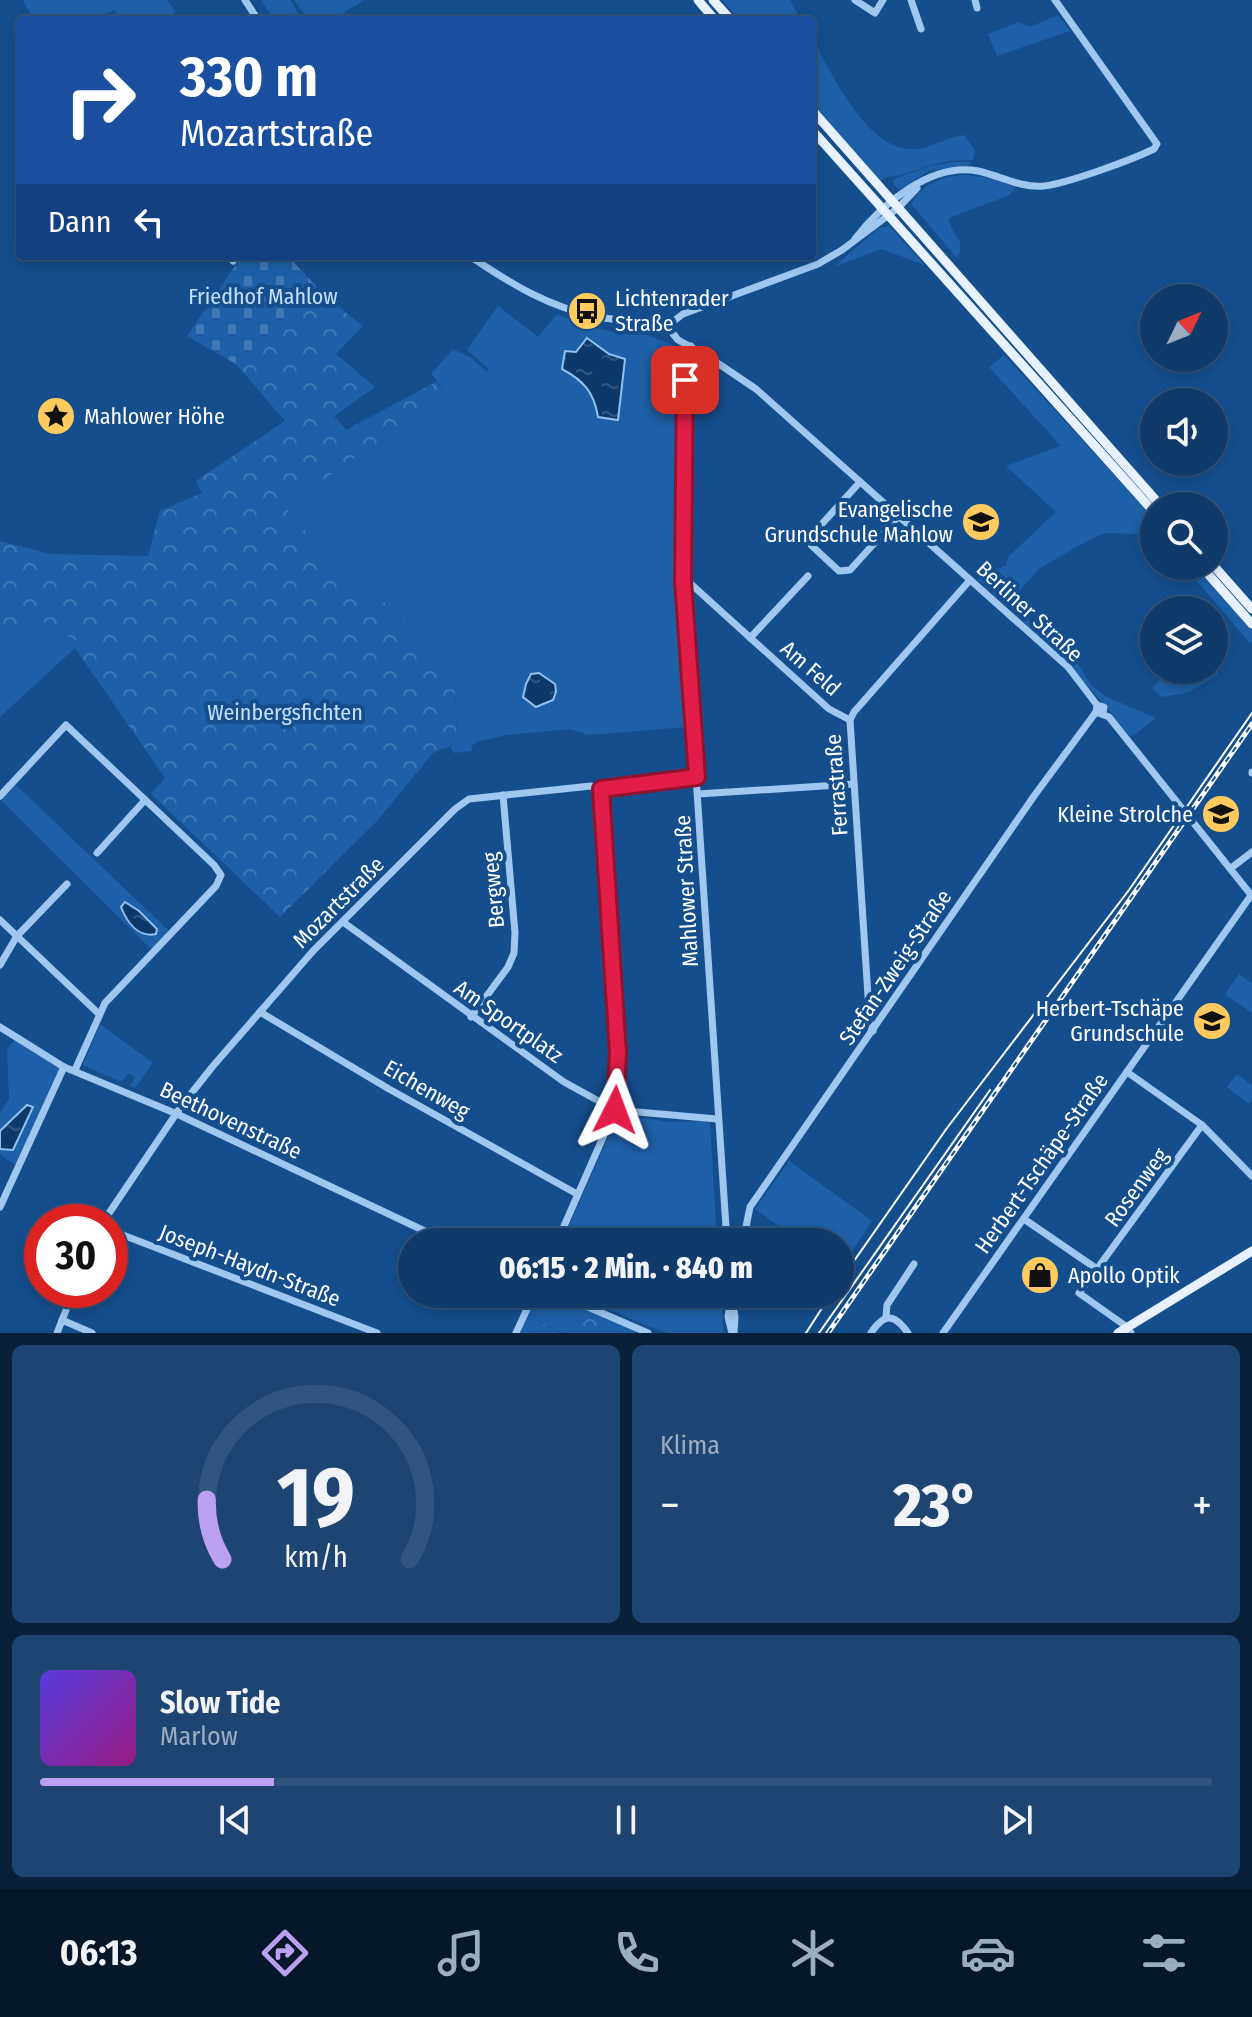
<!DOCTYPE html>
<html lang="de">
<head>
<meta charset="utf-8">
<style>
  body { margin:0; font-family:"Fira Sans Condensed",sans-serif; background:#1e4572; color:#f1f3f6; height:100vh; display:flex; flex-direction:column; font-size:30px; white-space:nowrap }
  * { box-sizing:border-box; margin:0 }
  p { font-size:26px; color:#9cadc1 }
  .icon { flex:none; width:44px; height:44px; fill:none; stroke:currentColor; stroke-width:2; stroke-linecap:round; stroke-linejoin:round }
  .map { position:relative; height:1333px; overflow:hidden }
  .sheet { display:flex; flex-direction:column; gap:12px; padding:12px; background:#09203a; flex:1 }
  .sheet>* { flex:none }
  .banner { position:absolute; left:16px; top:16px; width:800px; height:244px; border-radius:8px; box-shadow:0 4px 12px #0003,0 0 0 2px #30547e; background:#1a4fa0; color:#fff; overflow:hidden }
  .needle { width:52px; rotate:47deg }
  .tools { position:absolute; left:1140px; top:284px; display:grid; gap:16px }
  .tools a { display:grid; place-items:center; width:88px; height:88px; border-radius:50%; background:#103a6a; box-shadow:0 4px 12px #0003,0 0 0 2px #30547e; font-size:40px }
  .speed { position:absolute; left:24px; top:1204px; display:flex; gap:16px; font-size:40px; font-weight:700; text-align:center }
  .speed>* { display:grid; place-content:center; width:104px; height:104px; border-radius:50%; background:#103a6a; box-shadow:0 4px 12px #0003,0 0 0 2px #30547e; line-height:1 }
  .speed .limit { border:12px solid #d22; background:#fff; color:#111 }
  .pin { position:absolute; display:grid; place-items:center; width:68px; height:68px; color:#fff; margin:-34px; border-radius:16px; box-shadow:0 4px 12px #0006 }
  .me { position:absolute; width:88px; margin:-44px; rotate:3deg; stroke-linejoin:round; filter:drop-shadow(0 0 6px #0008) }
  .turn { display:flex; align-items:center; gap:28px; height:168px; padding:0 32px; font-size:36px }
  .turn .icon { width:104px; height:104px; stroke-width:2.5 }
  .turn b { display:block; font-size:56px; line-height:68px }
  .then { display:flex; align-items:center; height:76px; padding:0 32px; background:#0003; gap:16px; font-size:30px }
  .big { font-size:60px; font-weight:800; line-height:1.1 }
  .sheet .widget { flex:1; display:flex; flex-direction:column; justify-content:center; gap:12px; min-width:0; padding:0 28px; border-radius:12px; background:#1e4572 }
  .sheet .dial { align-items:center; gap:0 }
  .dial svg { height:208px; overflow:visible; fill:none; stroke:#30547e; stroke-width:7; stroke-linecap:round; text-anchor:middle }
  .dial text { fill:#f1f3f6; stroke:none }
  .song { display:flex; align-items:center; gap:24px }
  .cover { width:96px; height:96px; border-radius:12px; background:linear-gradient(135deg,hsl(250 70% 55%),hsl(310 70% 35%)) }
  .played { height:8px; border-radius:4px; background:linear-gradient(90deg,#bca0f2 20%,#30547e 20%) }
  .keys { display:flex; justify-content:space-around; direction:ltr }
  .heat { display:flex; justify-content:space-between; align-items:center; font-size:44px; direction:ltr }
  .sheet .tiles { flex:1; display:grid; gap:12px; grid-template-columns:1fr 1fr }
  .widget:last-child { grid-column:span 2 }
  .trip { position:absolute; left:398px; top:1228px; width:456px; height:80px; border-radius:40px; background:#103a6a; box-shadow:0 4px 12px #0003,0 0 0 2px #30547e; font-weight:800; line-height:80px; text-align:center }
  .menu { display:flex; height:128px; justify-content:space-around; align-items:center; background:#06172a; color:#9cadc1 }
  .menu .icon { width:56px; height:56px }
  .menu .selected { color:#bca0f2 }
  .menu b { font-size:36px; color:#f1f3f6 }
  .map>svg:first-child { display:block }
  .green { fill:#1d60a7; fill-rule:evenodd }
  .forest { fill:url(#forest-crowns) }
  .cemetery { fill:url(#cemetery-stones) }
  .water { fill:url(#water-ripples); stroke:#91c2f3; stroke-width:2 }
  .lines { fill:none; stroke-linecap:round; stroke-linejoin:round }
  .minor { stroke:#9fc7f0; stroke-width:7 }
  .major { stroke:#e8f2ff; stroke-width:9 }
  .tram { stroke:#fff; stroke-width:2 }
  .rail-casing { stroke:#fff; stroke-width:5 }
  .rail { stroke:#154e8d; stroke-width:2; stroke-dasharray:6; stroke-linecap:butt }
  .route-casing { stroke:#92132f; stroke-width:20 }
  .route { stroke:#e11d48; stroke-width:14 }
  .labels { text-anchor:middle; stroke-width:8; stroke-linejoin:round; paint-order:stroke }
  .park-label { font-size:22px; fill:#c6e0fb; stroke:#154e8d }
  .poi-label { font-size:22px; fill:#fff; stroke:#154e8d; text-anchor:start }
  .street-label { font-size:22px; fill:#fff; stroke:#154e8d }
</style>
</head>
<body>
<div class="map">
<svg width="1252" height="1333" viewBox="0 0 1252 1333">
  <defs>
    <pattern id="forest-crowns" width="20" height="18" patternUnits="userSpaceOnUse" patternTransform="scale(2)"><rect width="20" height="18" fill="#1d60a7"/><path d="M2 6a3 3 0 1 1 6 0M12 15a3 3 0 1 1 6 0" fill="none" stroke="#3f78b4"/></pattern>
    <pattern id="cemetery-stones" width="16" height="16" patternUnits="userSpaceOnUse" patternTransform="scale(2)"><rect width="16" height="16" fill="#1d60a7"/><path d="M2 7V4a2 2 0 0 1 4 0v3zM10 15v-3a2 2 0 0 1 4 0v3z" fill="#3f78b4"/></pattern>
    <pattern id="water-ripples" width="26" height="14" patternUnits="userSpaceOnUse" patternTransform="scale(2)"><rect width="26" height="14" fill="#0d386a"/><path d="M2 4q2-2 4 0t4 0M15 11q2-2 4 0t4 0" fill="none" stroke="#315680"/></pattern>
  </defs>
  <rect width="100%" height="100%" fill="#154e8d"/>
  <g class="green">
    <path d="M23 0H167L175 12 165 20H122L114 10 93 20H34Z"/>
    <path d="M261 0H290L302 20H274Z"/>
    <path d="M294 0H364L332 20H309Z"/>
    <path d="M722 0H790L801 20H740Z"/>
    <path d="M1058 15 1070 31 997 56 988 34 1018 22 1030 27Z"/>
    <path d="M812 39C832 73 865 146 909 149 928 151 946 137 964 135L975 150 973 160C944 159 930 165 904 174 894 177 888 175 880 181L812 103Z"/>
    <path d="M952 162H971L968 166 929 171 899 190 893 183 894 179 927 167Z"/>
    <path d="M966 175 990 178 1015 187 1010 195 949 218C950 237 968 237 957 258L911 204C923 183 943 176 966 175Z"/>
    <path d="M889 226 925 265 881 249 834 267 879 228Z"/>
    <path d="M498 306 538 337 557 314 583 325 622 334H644L677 347 678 369 683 370 681 509 675 511 674 580 687 727 588 735 571 729 506 735 476 742 471 747 472 751 454 753 450 746 457 735 455 688 420 640 375 593 365 601 284 506 340 468 451 398 431 374 453 349 470 357 487 372 489 369 467 350ZM587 339 609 354 595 399 582 380 562 369 565 351 576 352Z"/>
    <path d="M1004 355 1154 518V546L1150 548 1139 534 1104 533 1089 540 1040 568 1009 603 1075 659 1091 685 1105 696 1156 718 1133 736 1129 735C1083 676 1034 630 977 579L1006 565 1008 557 1056 512 1006 466 1061 446 989 367Z"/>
    <path d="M1184 566H1196L1252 630V642L1250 643Z"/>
    <path d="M43 622 78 641 75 648 0 717V626Z"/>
    <path d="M1216 663 1218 675 1187 693 1162 697 1152 688 1167 670H1176L1184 678 1214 670Z"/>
    <path d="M16 785 171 933 153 951 1 800Z"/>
    <path d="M1239 974 1252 983V1013L1225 994Z"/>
    <path d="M100 1024 153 1063 135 1088 130 1086 135 1077 128 1073 122 1082 83 1065Z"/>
    <path d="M15 1040 62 1069 16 1166 0 1154V1149L6 1151 27 1105 0 1131V1113L9 1099 7 1050Z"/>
    <path d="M1237 1074 1252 1085V1100L1249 1104 1227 1087Z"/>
    <path d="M618 1114 670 1122 710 1121 717 1242H562Z"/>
    <path d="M789 1161 872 1221 840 1269V1242H801L755 1209Z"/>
    <path d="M539 1294H556L577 1304 562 1333 540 1322 551 1301Z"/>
    <path d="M576 1294H721L723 1333H668L635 1321Z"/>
  </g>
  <g class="forest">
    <path d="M324 295 363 326 336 354 375 387 334 416 346 430 436 382 452 398 340 468 285 507 364 600 374 592 420 640 455 688 457 735 450 746 433 753 376 822 280 917 151 794 165 778 75 648 77 641 43 622 0 626V541L50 554 148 556 160 511 202 493 196 481 285 421 236 364Z"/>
    <path d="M538 1296 551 1301 540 1322 561 1333H520Z"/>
    <path d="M577 1304 636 1330 634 1333H562Z"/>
  </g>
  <path class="cemetery" d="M242 256H293L291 259 324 295 236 364 187 336Z"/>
  <g class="water">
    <path d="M587 338 609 354 625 359 618 420 598 417C594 392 584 381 562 369L565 351 576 352Z"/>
    <path d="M539 673 555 684 556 692 553 700 536 707 523 697 526 684 531 674Z"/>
    <path d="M125 902 139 911 157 929 156 934C138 938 127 922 121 907Z"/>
    <path d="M27 1105 33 1107 13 1150 0 1149V1131Z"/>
  </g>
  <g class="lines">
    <g class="minor">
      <path d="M245 0 258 20"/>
      <path d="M855 0 875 13 883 0"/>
      <path d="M911 0 921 29"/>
      <path d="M975 0 977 8"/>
      <path d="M855 239C882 204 931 162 978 171 1001 176 1020 188 1044 186 1069 183 1131 160 1154 149L1157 144 1055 0"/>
      <path d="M470 256C511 284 550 308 599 317 621 322 647 319 667 326"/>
      <path d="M233 261 237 256"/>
      <path d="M667 326 678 340 704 354 756 389 1068 667 1097 705"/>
      <path d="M667 326 683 314 818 264 842 250 898 208 917 188"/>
      <path d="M691 346 685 358 683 581 727 1242"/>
      <path d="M860 482 811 536V545L839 571 850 570 899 516"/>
      <path d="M683 581 692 585 829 709 850 720"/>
      <path d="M750 638 808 576"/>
      <path d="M1103 713 1104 707 1097 705 1096 712 1109 717 1252 896"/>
      <path d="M1252 772V773"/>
      <path d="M698 794 854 784"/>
      <path d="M0 796 66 725 214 865 221 875 216 886 105 1003 75 1070"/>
      <path d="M97 853 145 800"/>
      <path d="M1231 868 1252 852"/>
      <path d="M0 920 99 1014"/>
      <path d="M343 922 564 1082 615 1110 717 1119"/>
      <path d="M0 965 17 936 67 884"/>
      <path d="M260 1012 389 1089 577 1194"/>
      <path d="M471 1017 508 967 514 953 515 933 503 795"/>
      <path d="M0 1027 64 1067 177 1114 448 1242"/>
      <path d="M873 1031 870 1027 850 720 854 712 970 580"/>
      <path d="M1127 1072 1202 1125 1252 1176"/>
      <path d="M0 1207 64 1067"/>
      <path d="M1024 1219 1097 1269 1079 1293 1127 1327 1131 1333"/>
      <path d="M103 1222 182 1105 213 1066 313 951 455 809 469 799 591 786 601 789 697 777"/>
      <path d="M110 1230 377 1333"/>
      <path d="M727 1236 740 1235 745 1232 750 1207 1034 796 1096 712"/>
      <path d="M557 1242 615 1110 618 1053 601 789"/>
      <path d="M1097 1269 1202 1125"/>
      <path d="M558 1294 648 1333"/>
      <path d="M731 1294 728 1317 732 1333"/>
      <path d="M733 1306 735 1317 734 1333"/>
      <path d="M886 1317 887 1305 914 1264"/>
      <path d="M62 1320 92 1333"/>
      <path d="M57 1333 74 1290"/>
      <path d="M516 1333 534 1294"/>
      <path d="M871 1333C884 1313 894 1313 908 1333"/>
      <path d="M943 1333 1252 894"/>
    </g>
    <g class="major">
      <path d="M698 0 715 20"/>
      <path d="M713 0 731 20"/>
      <path d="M812 110 1161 506"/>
      <path d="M812 130 1154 512"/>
      <path d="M1201 566 1252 624"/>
      <path d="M1214 566 1252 609"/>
      <path d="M1118 1333 1252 1251"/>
    </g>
    <g class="tram">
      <path d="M840 1281 947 1128 1129 890 1252 713"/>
      <path d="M806 1333 831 1294"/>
      <path d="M819 1333 990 1090"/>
    </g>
    <g class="rail-casing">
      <path id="rail" d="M828 1333 1252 724"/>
    </g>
    <use href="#rail" class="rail"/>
  </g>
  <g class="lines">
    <g class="route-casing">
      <path id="route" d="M615 1110 618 1053 601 789 697 777 683 581 685 380"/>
    </g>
    <use href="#route" class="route"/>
  </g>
  <defs>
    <g id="bus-disc" transform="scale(2)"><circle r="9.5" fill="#ffcb5e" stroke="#154e8d"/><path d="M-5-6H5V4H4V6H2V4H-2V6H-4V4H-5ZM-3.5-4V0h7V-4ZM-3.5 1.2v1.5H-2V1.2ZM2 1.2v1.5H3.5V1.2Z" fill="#111"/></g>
    <g id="sight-disc" transform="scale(2)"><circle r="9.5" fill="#ffcb5e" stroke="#154e8d"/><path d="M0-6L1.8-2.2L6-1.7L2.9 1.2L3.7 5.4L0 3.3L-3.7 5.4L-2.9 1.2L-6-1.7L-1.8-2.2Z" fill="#111"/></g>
    <g id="school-disc" transform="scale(2)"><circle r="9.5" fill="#ffcb5e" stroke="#154e8d"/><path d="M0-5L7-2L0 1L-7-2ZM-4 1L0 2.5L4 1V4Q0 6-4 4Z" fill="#111"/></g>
    <g id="shop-disc" transform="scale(2)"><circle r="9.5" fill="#ffcb5e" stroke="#154e8d"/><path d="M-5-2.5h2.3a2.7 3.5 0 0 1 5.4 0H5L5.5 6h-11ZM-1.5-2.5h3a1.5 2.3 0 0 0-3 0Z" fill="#111"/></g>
  </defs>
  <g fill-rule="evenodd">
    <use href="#bus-disc" x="587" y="311"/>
    <use href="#sight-disc" x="56" y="416"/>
    <use href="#school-disc" x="981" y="522"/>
    <use href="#school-disc" x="1221" y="814"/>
    <use href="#school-disc" x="1212" y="1021"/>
    <use href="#shop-disc" x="1040" y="1275"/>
  </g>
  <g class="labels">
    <g class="park-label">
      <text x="263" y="304">Friedhof Mahlow</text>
      <text x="285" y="720">Weinbergsfichten</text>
    </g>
    <g class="poi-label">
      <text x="615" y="306">Lichtenrader<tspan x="615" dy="25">Straße</tspan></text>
      <text x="84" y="424">Mahlower Höhe</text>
      <text x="953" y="517" text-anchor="end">Evangelische<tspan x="953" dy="25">Grundschule Mahlow</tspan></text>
      <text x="1193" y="822" text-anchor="end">Kleine Strolche</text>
      <text x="1184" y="1016" text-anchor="end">Herbert-Tschäpe<tspan x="1184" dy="25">Grundschule</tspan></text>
      <text x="1068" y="1283">Apollo Optik</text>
    </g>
    <g class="street-label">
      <text transform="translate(1030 611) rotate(43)" y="8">Berliner Straße</text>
      <text transform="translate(811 668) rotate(41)" y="8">Am Feld</text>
      <text transform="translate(836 785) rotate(-94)" y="8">Ferrastraße</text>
      <text transform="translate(493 890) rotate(-95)" y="8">Bergweg</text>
      <text transform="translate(686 891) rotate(-93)" y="8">Mahlower Straße</text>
      <text transform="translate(338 902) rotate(-45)" y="8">Mozartstraße</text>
      <text transform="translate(895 967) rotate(-56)" y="8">Stefan-Zweig-Straße</text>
      <text transform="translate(509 1021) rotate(35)" y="8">Am Sportplatz</text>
      <text transform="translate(427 1089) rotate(30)" y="8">Eichenweg</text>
      <text transform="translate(231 1120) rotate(25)" y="8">Beethovenstraße</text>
      <text transform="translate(1041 1163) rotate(-55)" y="8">Herbert-Tschäpe-Straße</text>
      <text transform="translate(1136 1187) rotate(-54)" y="8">Rosenweg</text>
      <text transform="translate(250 1265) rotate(21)" y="8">Joseph-Haydn-Straße</text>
    </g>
  </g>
</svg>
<div class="tools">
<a><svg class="needle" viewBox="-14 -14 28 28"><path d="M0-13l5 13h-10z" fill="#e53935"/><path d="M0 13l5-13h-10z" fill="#9cadc1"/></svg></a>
<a><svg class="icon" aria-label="sound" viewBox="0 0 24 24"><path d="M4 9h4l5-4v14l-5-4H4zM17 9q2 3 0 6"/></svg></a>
<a><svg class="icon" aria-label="search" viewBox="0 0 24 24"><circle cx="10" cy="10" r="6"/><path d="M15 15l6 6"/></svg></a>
<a><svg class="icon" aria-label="layers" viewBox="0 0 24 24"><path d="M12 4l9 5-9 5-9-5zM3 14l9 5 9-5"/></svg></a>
</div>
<div class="speed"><div class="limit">30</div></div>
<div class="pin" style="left:685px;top:380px;background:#d93025"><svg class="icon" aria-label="arrive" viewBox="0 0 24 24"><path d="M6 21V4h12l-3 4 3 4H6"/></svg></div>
<svg class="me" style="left:615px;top:1110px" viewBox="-20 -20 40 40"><path d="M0-17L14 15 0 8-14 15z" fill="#e11d48" stroke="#fff" stroke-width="4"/></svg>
<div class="trip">06:15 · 2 Min. · 840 m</div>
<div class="banner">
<div class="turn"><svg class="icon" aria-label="right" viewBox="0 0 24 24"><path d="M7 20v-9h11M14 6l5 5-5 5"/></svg><div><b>330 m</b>Mozartstraße</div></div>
<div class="then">Dann<svg class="icon" aria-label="left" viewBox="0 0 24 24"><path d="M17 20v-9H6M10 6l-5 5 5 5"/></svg></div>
</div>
</div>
<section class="sheet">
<div class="tiles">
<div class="widget dial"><svg viewBox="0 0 100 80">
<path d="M14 69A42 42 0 1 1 86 69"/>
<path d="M14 69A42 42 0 0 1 8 46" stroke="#bca0f2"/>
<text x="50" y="56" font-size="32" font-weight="700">19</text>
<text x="50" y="72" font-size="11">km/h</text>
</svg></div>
<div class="widget"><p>Klima</p>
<div class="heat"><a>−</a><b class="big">23°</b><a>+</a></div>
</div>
<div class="widget">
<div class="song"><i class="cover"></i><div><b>Slow Tide</b><p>Marlow</p></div></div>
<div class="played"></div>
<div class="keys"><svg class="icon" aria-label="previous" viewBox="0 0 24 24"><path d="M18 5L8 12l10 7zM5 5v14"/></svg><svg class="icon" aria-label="pause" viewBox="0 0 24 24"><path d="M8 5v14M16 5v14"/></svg><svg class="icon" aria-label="next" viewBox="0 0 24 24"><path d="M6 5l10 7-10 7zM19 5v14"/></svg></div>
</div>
</div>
</section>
<nav class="menu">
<b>06:13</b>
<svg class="icon selected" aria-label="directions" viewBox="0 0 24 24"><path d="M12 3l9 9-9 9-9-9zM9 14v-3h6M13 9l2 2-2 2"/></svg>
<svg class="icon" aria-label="music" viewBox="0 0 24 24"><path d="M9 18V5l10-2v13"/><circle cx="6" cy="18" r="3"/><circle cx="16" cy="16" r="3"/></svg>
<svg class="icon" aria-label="phone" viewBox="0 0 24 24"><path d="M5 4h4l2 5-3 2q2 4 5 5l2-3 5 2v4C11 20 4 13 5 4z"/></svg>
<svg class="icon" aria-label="climate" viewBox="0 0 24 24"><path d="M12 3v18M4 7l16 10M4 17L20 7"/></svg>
<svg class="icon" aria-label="car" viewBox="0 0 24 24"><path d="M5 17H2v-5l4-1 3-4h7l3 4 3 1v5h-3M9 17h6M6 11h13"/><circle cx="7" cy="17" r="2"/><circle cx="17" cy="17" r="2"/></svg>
<svg class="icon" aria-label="filters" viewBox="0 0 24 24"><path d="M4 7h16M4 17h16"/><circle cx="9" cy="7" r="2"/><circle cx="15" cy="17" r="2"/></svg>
</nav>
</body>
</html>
